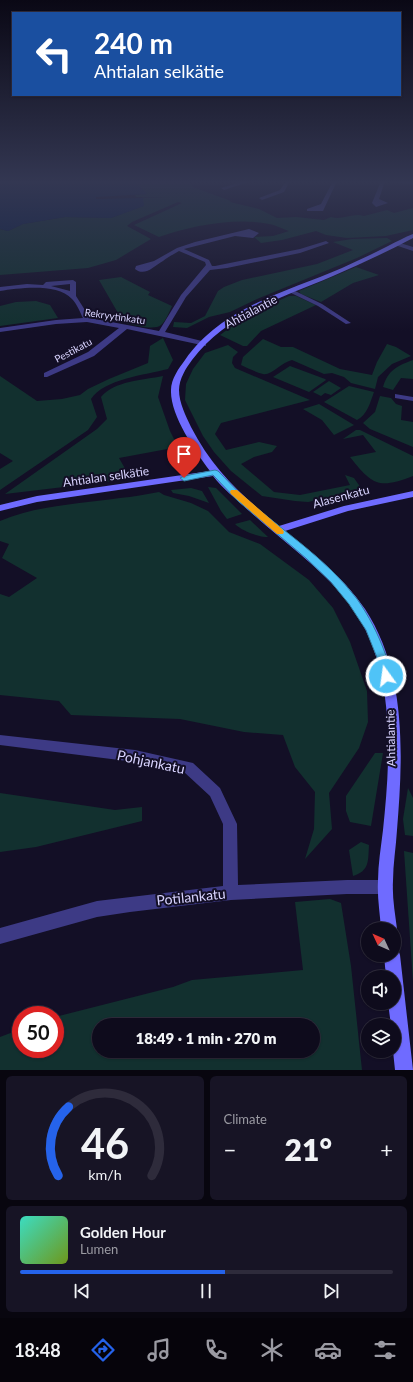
<!DOCTYPE html>
<html lang="en">
<head>
<meta charset="utf-8">
<style>
  body { margin:0; font-family:Lato,sans-serif; background:#171425; color:#f1f3f6; height:100vh; display:flex; flex-direction:column; font-size:15px; white-space:nowrap }
  * { box-sizing:border-box; margin:0 }
  p { font-size:13px; color:#9b9ba3 }
  .icon { flex:none; width:22px; height:22px; fill:none; stroke:currentColor; stroke-width:2; stroke-linecap:round; stroke-linejoin:round }
  .map { position:relative; height:1070px; overflow:hidden }
  .side { display:flex; flex-direction:column; gap:6px; padding:6px; background:#08060f; flex:1 }
  .side>* { flex:none }
  .hud { position:absolute; left:12px; top:12px; width:389px; height:84px; border-radius:0px; box-shadow:0 1px 3px #0004,0 0 0 1px #2e2b3b; background:#1a4fa0; color:#fff; overflow:hidden }
  .needle { width:26px; rotate:314deg }
  .controls { position:absolute; left:361px; top:922px; display:grid; gap:8px }
  .controls a { display:grid; place-items:center; width:40px; height:40px; border-radius:50%; background:#0e0b1c; box-shadow:0 1px 3px #0004,0 0 0 1px #2e2b3b; font-size:20px }
  .speed { position:absolute; left:12px; top:1006px; display:flex; gap:8px; font-size:20px; font-weight:700; text-align:center }
  .speed>* { display:grid; place-content:center; width:52px; height:52px; border-radius:50%; background:#0e0b1c; box-shadow:0 1px 3px #0004,0 0 0 1px #2e2b3b; line-height:1 }
  .speed .limit { border:6px solid #d22; background:#fff; color:#111 }
  .pin { position:absolute; display:grid; place-items:center; width:34px; height:34px; color:#fff; margin:-41px -17px; border-radius:50% 50% 50% 0; rotate:-45deg; box-shadow:0 0 4px #0007 }
  .pin .icon { rotate:45deg }
  .me { position:absolute; width:44px; margin:-22px; rotate:346deg; stroke-linejoin:round; filter:drop-shadow(0 0 3px #0008) }
  .turn { display:flex; align-items:center; gap:14px; height:84px; padding:0 16px; font-size:18px }
  .turn .icon { width:52px; height:52px; stroke-width:2.5 }
  .turn b { display:block; font-size:28px; line-height:34px }
  .big { font-size:30px; font-weight:800; line-height:1.1 }
  .side .widget { flex:1; display:flex; flex-direction:column; justify-content:center; gap:6px; min-width:0; padding:0 14px; border-radius:6px; background:#171425 }
  .side .dial { align-items:center; gap:0 }
  .dial svg { height:104px; overflow:visible; fill:none; stroke:#2e2b3b; stroke-width:7; stroke-linecap:round; text-anchor:middle }
  .dial text { fill:#f1f3f6; stroke:none }
  .song { display:flex; align-items:center; gap:12px }
  .cover { width:48px; height:48px; border-radius:6px; background:linear-gradient(135deg,hsl(170 70% 55%),hsl(80 70% 35%)) }
  .played { height:4px; border-radius:2px; background:linear-gradient(90deg,#2563eb 55%,#2e2b3b 55%) }
  .keys { display:flex; justify-content:space-around; direction:ltr }
  .heat { display:flex; justify-content:space-between; align-items:center; font-size:22px; direction:ltr }
  .side .tiles { flex:1; display:grid; gap:6px; grid-template-columns:1fr 1fr }
  .widget:last-child { grid-column:span 2 }
  .trip { position:absolute; left:92px; top:1018px; width:228px; height:40px; border-radius:20px; background:#0e0b1c; box-shadow:0 1px 3px #0004,0 0 0 1px #2e2b3b; font-weight:800; line-height:40px; text-align:center }
  .menu { display:flex; height:64px; justify-content:space-around; align-items:center; background:#06040b; color:#9b9ba3 }
  .menu .icon { width:28px; height:28px }
  .menu .selected { color:#2563eb }
  .menu b { font-size:18px; color:#f1f3f6 }
  .map>svg:first-child { display:block }
  .green { fill:#12302f; fill-rule:evenodd }
  .water { fill:#0a1f44 }
  .lines { fill:none; stroke-linecap:round; stroke-linejoin:round }
  .street { fill:#3d3a85; fill-rule:evenodd }
  .secondary { fill:#6f6bff; fill-rule:evenodd }
  .route { fill:#4fc3f7; stroke:#337fa1 }
  .slow { fill:#f59e0b }
  .labels { text-anchor:middle; stroke-width:4; stroke-linejoin:round; paint-order:stroke }
  .far-street-label { font-size:10px; fill:#d9d4ff; stroke:#130f26 }
  .street-label { font-size:12px; fill:#d9d4ff; stroke:#130f26 }
  .near-street-label { font-size:14px; fill:#d9d4ff; stroke:#130f26 }
</style>
</head>
<body>
<div class="map">
<svg width="413" height="1070" viewBox="0 0 413 1070">
  <rect width="100%" height="100%" fill="#130f26"/>
  <g class="green">
    <path d="M135 181H188L193 187 231 201 230 202 259 209 277 218 296 217 324 220 331 217C342 221 353 212 364 216L387 210 394 213 413 208V230L386 236 347 238 326 235 316 231 282 240 261 243 254 237 273 236 289 231C283 229 276 225 269 224 236 217 190 226 159 237L134 225 182 203 178 202 132 222 127 226 151 239 116 260 88 268 0 275V229L8 231 23 224 65 217 111 218 143 206V198H168L136 197 135 195 146 194Z"/>
    <path d="M387 238 392 241 357 258 257 299 230 312 209 317 187 328 173 327 174 322 191 323 205 316 218 291 224 287 242 280 317 264 353 250 333 242 352 239Z"/>
    <path d="M356 267 379 275 353 283 321 302 301 294 299 291Z"/>
    <path d="M121 277 150 292 148 295 172 306C169 312 166 321 161 325 153 332 123 322 114 320L118 313 99 280Z"/>
    <path d="M289 296H296L316 305 261 331 247 346H243L220 335 247 315Z"/>
    <path d="M36 301 50 305 58 318 0 326V306L16 302Z"/>
    <path d="M163 338 173 360 168 369C145 375 104 379 91 399L97 417 88 430 0 490V469L13 461 0 453V376L37 401 62 399 80 395 88 389 109 379 148 363 150 346Z"/>
    <path d="M263 339 281 347H293L340 369 372 375 377 362 387 344 396 347 411 356 392 364 378 377 375 389 351 383 344 377 332 373 324 374 292 360C282 362 271 376 263 374 255 372 248 368 241 365L243 357Z"/>
    <path d="M228 345 238 352 233 357 232 363 235 368 310 400 221 423 215 434 226 450 259 442 277 446 272 452 254 457 241 464 274 492 300 495 350 485 345 475 354 478 361 488 360 491 308 502 295 501 262 496 231 471 214 452 203 436 185 400 186 384 193 369 205 353Z"/>
    <path d="M413 360V379L401 378 393 390 383 387C388 370 397 366 413 360Z"/>
    <path d="M290 366 325 379 326 380 309 392 273 377Z"/>
    <path d="M163 376 158 397 170 431 178 447 119 458 131 479 5 494 97 429 107 419 101 397C114 381 143 380 163 376Z"/>
    <path d="M329 381 341 388 331 395 325 393 321 396 313 392Z"/>
    <path d="M349 386 374 392C370 403 367 415 357 420L324 402Z"/>
    <path d="M380 396 391 398 396 404 402 406 401 420 413 422V447L370 429 363 423 375 412Z"/>
    <path d="M319 404 354 425 334 435 322 420 303 409Z"/>
    <path d="M356 430H360L413 456V476C379 489 373 486 350 457L376 452 363 435 343 439Z"/>
    <path d="M208 487 216 488 242 514 227 519 221 511Z"/>
    <path d="M191 488 202 491 209 503 189 496 173 493 171 490Z"/>
    <path d="M159 492 164 495 191 503 208 511 229 532 260 544 309 580 333 608 350 642 367 691 368 722 359 748 329 793 332 829 305 859 314 829 315 792 295 767 283 735 244 732 180 719 71 715 59 701 0 695V594L9 597 37 578 2 558 9 544 0 541V521C38 505 79 504 120 498 133 497 146 494 159 492Z"/>
    <path d="M250 520 268 537C258 537 242 531 235 524Z"/>
    <path d="M375 753H383L371 826 350 822 346 811V796Z"/>
    <path d="M408 788 413 798V836L405 835 403 819Z"/>
    <path d="M0 793 115 810 142 807V821L36 847 0 852Z"/>
    <path d="M361 842 369 845C368 860 370 871 353 876L349 850Z"/>
    <path d="M404 851 413 853V982Z"/>
    <path d="M330 899 341 903 351 966 362 1070H0V1037L21 1029V1049H55V1017L173 987 192 980 303 970 295 902ZM99 1025H313V1051H99Z"/>
  </g>
  <path class="water" d="M0 181H135L147 194 96 197V199L143 198 144 206 111 218 65 217 23 224 8 231 0 229Z"/>
  <g class="lines">
    <g class="street">
      <path d="M244 181H251L224 190 221 188Z"/>
      <path d="M286 181H290L284 192 262 200 259 198 280 190Z"/>
      <path d="M333 181H337L323 211H307V209L321 204Z"/>
      <path d="M381 181H385L379 199 388 203 376 207 372 203Z"/>
      <path d="M387 181 413 182V184L389 182Z"/>
      <path d="M249 229 259 233 253 238 235 236 184 249 209 260 212 266H215L300 249 326 241 329 243 300 253 227 268 210 270 186 297 165 332 206 342V346L127 329 94 356 47 377H44V373L88 352 119 328 87 322 56 324 0 332V328L56 320 83 318C80 312 77 304 72 299 57 283 20 288 0 291V287L27 284 43 285 46 282 73 280 76 282V296L90 318 159 331 181 295 206 265 205 262 179 251C174 254 168 257 163 261 154 266 145 277 135 269L136 266 154 261 177 248 195 242ZM70 284V291L51 286Z"/>
      <path d="M397 242 413 247V251L395 245 394 244Z"/>
      <path d="M289 290H293L322 304 351 323 346 324 318 306 289 292Z"/>
      <path d="M395 394 413 397V401L395 398Z"/>
      <path d="M0 735 135 750 193 763 220 788 237 824 238 885 347 880H385L390 882 393 887 390 892 385 894H347L231 900 130 912 97 917 0 944V928L97 901 223 886V824L210 796 184 772 135 762 0 745Z"/>
    </g>
    <g class="secondary">
      <path d="M413 234V238C387 252 360 264 333 276 282 298 227 313 192 360 186 368 179 379 179 390 179 403 186 416 191 427 213 470 243 497 279 526L344 506 413 491V497L348 511 285 531C314 554 344 578 365 609 407 673 403 757 397 830 396 847 393 864 393 881 392 897 395 913 397 929L394 935V929H381C380 913 377 897 378 881 378 864 381 847 383 830 391 754 397 659 344 597 316 564 280 539 248 510 236 499 223 489 213 476L37 502 0 511V505L37 496 210 471C195 451 170 415 171 390 171 379 179 368 185 360 222 307 286 292 342 268 357 261 373 254 388 246 396 242 405 237 413 234Z"/>
      <path d="M394 948 398 949 400 955 413 1070H395L393 1051 394 1025H391L388 1003H394V977H386L384 955H394Z"/>
    </g>
  </g>
  <linearGradient id="sky" x2="0" y2="1"><stop stop-color="#0a0815"/><stop offset="0.55" stop-color="#333752"/><stop offset="1" stop-color="#333752" stop-opacity="0"/></linearGradient>
  <rect width="413" height="331" fill="url(#sky)"/>
  <path class="route" d="M215 470 218 471C226 479 235 489 244 497 281 530 326 558 357 599 369 616 378 634 385 653 388 660 394 672 390 679L386 680 382 679 378 660 366 630 349 604 331 582 307 559 237 500 213 475 184 481 180 478 184 476Z"/>
  <path class="slow" d="M231 490H237L283 530 284 532 283 534H277L231 494 230 492Z"/>
  <g class="labels">
    <g class="far-street-label">
      <text transform="translate(115 316) rotate(8)" y="4">Rekryytinkatu</text>
      <text transform="translate(73 350) rotate(-28)" y="4">Pestikatu</text>
    </g>
    <g class="street-label">
      <text transform="translate(251 312) rotate(-28)" y="4">Ahtialantie</text>
      <text transform="translate(106 477) rotate(-8)" y="4">Ahtialan selkätie</text>
      <text transform="translate(341 497) rotate(-15)" y="4">Alasenkatu</text>
      <text transform="translate(391 738) rotate(-91)" y="4">Ahtialantie</text>
    </g>
    <g class="near-street-label">
      <text transform="translate(151 762) rotate(12)" y="5">Pohjankatu</text>
      <text transform="translate(191 897) rotate(-6)" y="5">Potilankatu</text>
    </g>
  </g>
</svg>
<div class="controls">
<a><svg class="needle" viewBox="-14 -14 28 28"><path d="M0-13l5 13h-10z" fill="#e53935"/><path d="M0 13l5-13h-10z" fill="#9b9ba3"/></svg></a>
<a><svg class="icon" aria-label="sound" viewBox="0 0 24 24"><path d="M4 9h4l5-4v14l-5-4H4zM17 9q2 3 0 6"/></svg></a>
<a><svg class="icon" aria-label="layers" viewBox="0 0 24 24"><path d="M12 4l9 5-9 5-9-5zM3 14l9 5 9-5"/></svg></a>
</div>
<div class="speed"><div class="limit">50</div></div>
<div class="pin" style="left:184px;top:478px;background:#d93025"><svg class="icon" aria-label="arrive" viewBox="0 0 24 24"><path d="M6 21V4h12l-3 4 3 4H6"/></svg></div>
<svg class="me" style="left:386px;top:676px" viewBox="-20 -20 40 40"><circle r="17" fill="#4fc3f7" stroke="#fff" stroke-width="3"/><path d="M0-11L8 9 0 5-8 9z" fill="#fff"/></svg>
<div class="trip">18:49 · 1 min · 270 m</div>
<div class="hud">
<div class="turn"><svg class="icon" aria-label="left" viewBox="0 0 24 24"><path d="M17 20v-9H6M10 6l-5 5 5 5"/></svg><div><b>240 m</b>Ahtialan selkätie</div></div>
</div>
</div>
<section class="side">
<div class="tiles">
<div class="widget dial"><svg viewBox="0 0 100 80">
<path d="M14 69A42 42 0 1 1 86 69"/>
<path d="M14 69A42 42 0 0 1 22 16" stroke="#2563eb"/>
<text x="50" y="56" font-size="32" font-weight="700">46</text>
<text x="50" y="72" font-size="11">km/h</text>
</svg></div>
<div class="widget"><p>Climate</p>
<div class="heat"><a>−</a><b class="big">21°</b><a>+</a></div>
</div>
<div class="widget">
<div class="song"><i class="cover"></i><div><b>Golden Hour</b><p>Lumen</p></div></div>
<div class="played"></div>
<div class="keys"><svg class="icon" aria-label="previous" viewBox="0 0 24 24"><path d="M18 5L8 12l10 7zM5 5v14"/></svg><svg class="icon" aria-label="pause" viewBox="0 0 24 24"><path d="M8 5v14M16 5v14"/></svg><svg class="icon" aria-label="next" viewBox="0 0 24 24"><path d="M6 5l10 7-10 7zM19 5v14"/></svg></div>
</div>
</div>
</section>
<nav class="menu">
<b>18:48</b>
<svg class="icon selected" aria-label="directions" viewBox="0 0 24 24"><path d="M12 3l9 9-9 9-9-9zM9 14v-3h6M13 9l2 2-2 2"/></svg>
<svg class="icon" aria-label="music" viewBox="0 0 24 24"><path d="M9 18V5l10-2v13"/><circle cx="6" cy="18" r="3"/><circle cx="16" cy="16" r="3"/></svg>
<svg class="icon" aria-label="phone" viewBox="0 0 24 24"><path d="M5 4h4l2 5-3 2q2 4 5 5l2-3 5 2v4C11 20 4 13 5 4z"/></svg>
<svg class="icon" aria-label="climate" viewBox="0 0 24 24"><path d="M12 3v18M4 7l16 10M4 17L20 7"/></svg>
<svg class="icon" aria-label="car" viewBox="0 0 24 24"><path d="M5 17H2v-5l4-1 3-4h7l3 4 3 1v5h-3M9 17h6M6 11h13"/><circle cx="7" cy="17" r="2"/><circle cx="17" cy="17" r="2"/></svg>
<svg class="icon" aria-label="filters" viewBox="0 0 24 24"><path d="M4 7h16M4 17h16"/><circle cx="9" cy="7" r="2"/><circle cx="15" cy="17" r="2"/></svg>
</nav>
</body>
</html>
